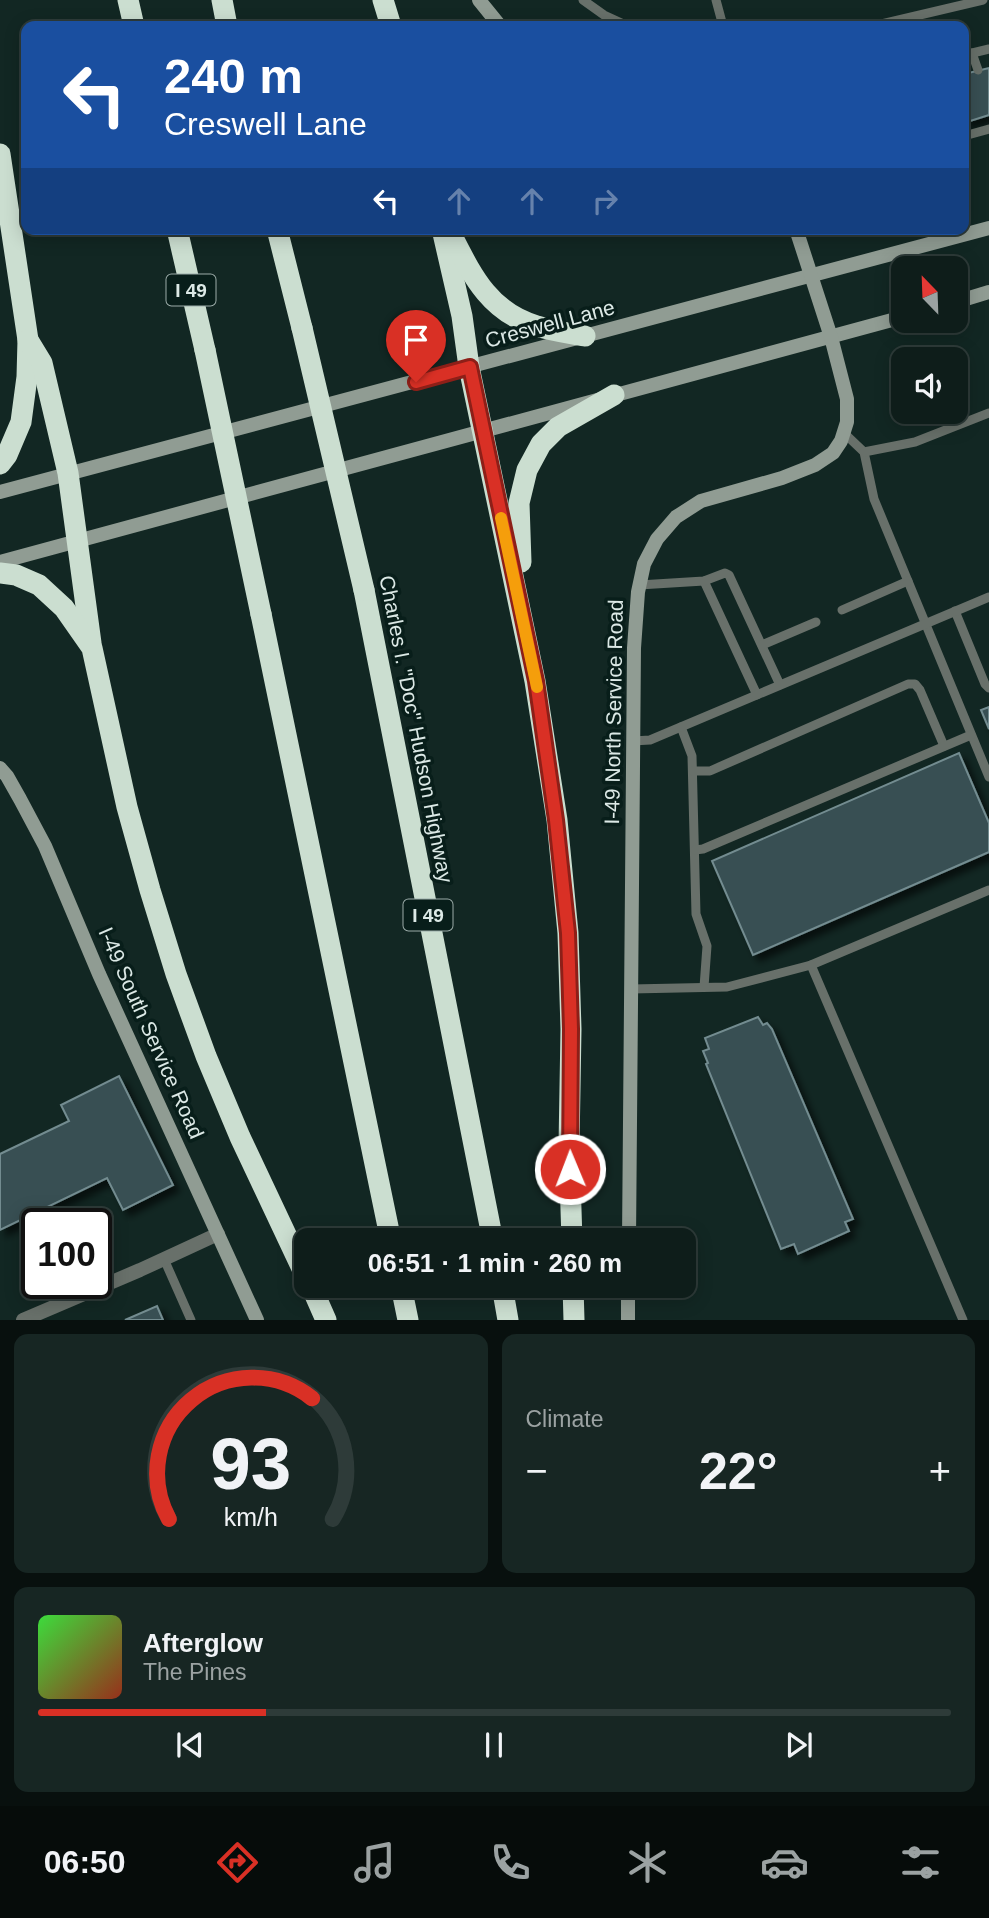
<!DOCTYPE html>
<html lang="en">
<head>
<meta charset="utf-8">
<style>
  body { margin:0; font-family:Helvetica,sans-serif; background:#172623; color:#f1f3f6; height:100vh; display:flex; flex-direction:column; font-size:26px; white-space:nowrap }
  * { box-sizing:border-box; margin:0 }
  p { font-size:23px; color:#9ba2a2 }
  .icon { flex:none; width:38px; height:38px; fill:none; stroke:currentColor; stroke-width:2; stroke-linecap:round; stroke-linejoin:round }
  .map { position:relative; height:1320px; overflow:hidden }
  .drawer { display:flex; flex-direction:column; gap:14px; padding:14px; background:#08100e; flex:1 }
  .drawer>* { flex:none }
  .hud { position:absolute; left:21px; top:21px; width:948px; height:214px; border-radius:14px; box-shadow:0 4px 18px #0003,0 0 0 2px #2e3b39; background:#1a4fa0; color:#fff; overflow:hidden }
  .needle { width:46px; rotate:337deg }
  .tools { position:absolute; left:891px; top:256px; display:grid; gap:14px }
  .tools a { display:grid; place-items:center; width:77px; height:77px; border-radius:14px; background:#0e1d1a; box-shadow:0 4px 18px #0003,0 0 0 2px #2e3b39; font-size:35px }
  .speed { position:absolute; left:21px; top:1208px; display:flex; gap:14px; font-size:35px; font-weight:700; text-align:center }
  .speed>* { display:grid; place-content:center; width:91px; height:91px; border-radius:50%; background:#0e1d1a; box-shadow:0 4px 18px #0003,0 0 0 2px #2e3b39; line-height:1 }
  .speed .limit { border:4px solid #111; border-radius:10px; background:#fff; color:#111 }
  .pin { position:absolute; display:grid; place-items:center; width:60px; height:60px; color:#fff; margin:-72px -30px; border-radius:50% 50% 50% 0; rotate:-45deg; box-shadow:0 0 7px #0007 }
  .pin .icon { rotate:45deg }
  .me { position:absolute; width:77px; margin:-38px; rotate:359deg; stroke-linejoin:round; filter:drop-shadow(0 0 5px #0008) }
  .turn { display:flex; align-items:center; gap:24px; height:147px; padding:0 28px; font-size:32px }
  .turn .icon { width:91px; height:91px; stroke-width:2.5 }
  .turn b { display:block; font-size:49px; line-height:60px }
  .lanes { display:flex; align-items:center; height:66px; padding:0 28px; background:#0003; justify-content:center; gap:35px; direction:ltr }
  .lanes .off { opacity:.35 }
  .big { font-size:52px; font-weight:800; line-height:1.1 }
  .drawer .card { flex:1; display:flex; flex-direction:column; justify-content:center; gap:10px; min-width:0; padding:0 24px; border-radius:14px; background:#172623 }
  .drawer .dial { align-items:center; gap:0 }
  .dial svg { height:182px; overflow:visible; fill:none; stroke:#2e3b39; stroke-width:7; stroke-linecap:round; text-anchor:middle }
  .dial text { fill:#f1f3f6; stroke:none }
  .song { display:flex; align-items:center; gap:21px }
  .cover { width:84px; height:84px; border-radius:10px; background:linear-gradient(135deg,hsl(120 70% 55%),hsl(10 70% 35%)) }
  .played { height:7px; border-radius:4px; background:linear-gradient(90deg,#d93025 25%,#2e3b39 25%) }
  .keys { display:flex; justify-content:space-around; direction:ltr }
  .heat { display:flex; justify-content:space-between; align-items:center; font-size:38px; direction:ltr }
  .drawer .tiles { flex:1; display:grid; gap:14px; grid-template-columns:1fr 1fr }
  .card:last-child { grid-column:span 2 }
  .trip { position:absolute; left:294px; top:1228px; width:402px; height:70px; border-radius:14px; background:#0e1d1a; box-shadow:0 4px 18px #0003,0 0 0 2px #2e3b39; font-weight:800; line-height:70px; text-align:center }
  .tab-bar { display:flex; height:112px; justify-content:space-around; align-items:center; background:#060c0a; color:#9ba2a2 }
  .tab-bar .icon { width:49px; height:49px }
  .tab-bar .on { color:#d93025 }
  .tab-bar b { font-size:32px; color:#f1f3f6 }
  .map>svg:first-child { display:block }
  .building { fill:#384f53; stroke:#738c90; stroke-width:2; filter:url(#shadow) }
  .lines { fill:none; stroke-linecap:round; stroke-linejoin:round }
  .lane { stroke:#68706a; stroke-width:9 }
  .street { stroke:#68706a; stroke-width:14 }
  .secondary { stroke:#909c93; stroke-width:14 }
  .highway { stroke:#cbded0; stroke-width:21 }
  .highway-bridge { stroke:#cbded0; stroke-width:21 }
  .route-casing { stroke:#8d1f18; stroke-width:18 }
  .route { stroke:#d93025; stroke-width:12 }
  .slow { stroke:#f59e0b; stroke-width:12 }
  .labels { text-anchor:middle; stroke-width:7; stroke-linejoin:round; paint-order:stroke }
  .shield { fill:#081e1a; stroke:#9caca9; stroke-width:2 }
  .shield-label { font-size:19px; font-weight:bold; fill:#dce9e6 }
  .street-label { font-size:21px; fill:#dce9e6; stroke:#081e1a }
</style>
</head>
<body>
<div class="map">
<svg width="989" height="1320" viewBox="0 0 989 1320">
  <defs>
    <filter id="shadow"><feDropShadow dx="6" dy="6" stdDeviation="3.5" flood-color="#0009"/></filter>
  </defs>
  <rect width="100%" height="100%" fill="#122723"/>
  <g class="building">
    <path d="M989 68V115L964 123V74Z"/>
    <path d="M989 707V729L981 710Z"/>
    <path d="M959 753 989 823V852L753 955 712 861Z"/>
    <path d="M758 1017 763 1025 767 1023 772 1029 853 1219 845 1222 849 1231 798 1254 794 1244 781 1249 706 1064 708 1063 703 1051 709 1049 705 1038Z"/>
    <path d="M119 1076 173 1185 123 1210 107 1178 0 1230V1154L69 1121 61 1105Z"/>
    <path d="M157 1306 163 1320H125Z"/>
  </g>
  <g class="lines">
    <g class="lane">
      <path d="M583 0 604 15 628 26"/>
      <path d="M716 0 723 26"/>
      <path d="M873 26 983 0"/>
      <path d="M972 53 978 70"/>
      <path d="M964 55 989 49"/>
      <path d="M964 136 989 129"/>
      <path d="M844 433 864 452 874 499 989 777"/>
      <path d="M864 452 915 442 989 413"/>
      <path d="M704 581 757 695"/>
      <path d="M639 585 704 581 725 573 729 575 780 685"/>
      <path d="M842 610 908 581"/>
      <path d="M955 611 985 684 989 688"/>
      <path d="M762 645 816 622"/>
      <path d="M681 727 692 756 696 914 707 946 704 987"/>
      <path d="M633 741 650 740 989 597"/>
      <path d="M693 771H710L908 684H915L920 690 944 746"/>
      <path d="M695 850 703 849 971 735"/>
      <path d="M811 965 989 890"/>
      <path d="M631 989 727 987 811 965 963 1320"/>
      <path d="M164 1259 191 1320"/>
    </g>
    <path class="street" d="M23 1320 140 1270 218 1234"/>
    <g class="secondary">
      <path d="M479 0 500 26"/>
      <path d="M956 302 989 292"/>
      <path d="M0 492 989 228"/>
      <path d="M0 562 903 317"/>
      <path d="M0 768 7 776 20 799 45 846 99 974 257 1320"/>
      <path d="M629 1241 634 648 638 592 644 564 657 539 676 517 701 501 782 478 815 465 833 453 841 441 847 422V399L831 337 796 229"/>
      <path d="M628 1320V1286"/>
    </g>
    <g class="highway">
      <path d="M128 0 134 26"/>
      <path d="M222 0 227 26"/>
      <path d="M383 0 391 26"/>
      <path d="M0 154 28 340 27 377 21 422 7 455 0 464"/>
      <path d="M177 229 205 350"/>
      <path d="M277 229 302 328"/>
      <path d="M442 229 462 316 469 367 535 681 557 820 568 933 571 1029 569 1146 572 1241"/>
      <path d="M451 234C472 275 489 312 537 326 552 331 569 333 585 336"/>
      <path d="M28 340 42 363 68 473 91 643"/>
      <path d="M521 562 519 503 527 470 541 444 558 427 614 395"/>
      <path d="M0 573 16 575 39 585 64 608 92 648 127 807 150 890 176 974 206 1056 240 1137 306 1277"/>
      <path d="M364 590 493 1241"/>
      <path d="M261 614 391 1241"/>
      <path d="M311 1286 326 1320"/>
      <path d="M401 1286 408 1320"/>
      <path d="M502 1286 508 1320"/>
      <path d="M573 1286 574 1320"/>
    </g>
    <g class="highway-bridge">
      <path d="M302 328 364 590"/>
      <path d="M205 350 261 614"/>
    </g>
  </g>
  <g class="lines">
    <g class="route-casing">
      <path id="route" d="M416 382 470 367 536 681 556 820 568 933 571 1029 570 1169"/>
    </g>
    <use href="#route" class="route"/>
    <path class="slow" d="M501 518 537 687"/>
  </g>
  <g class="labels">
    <g class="shield">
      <rect x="166.5" y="274.5" width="49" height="31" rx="5"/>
      <rect x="403.5" y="899.5" width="49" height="31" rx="5"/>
    </g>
    <g class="shield-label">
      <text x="191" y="297">I 49</text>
      <text x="428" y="922">I 49</text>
    </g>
    <g class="street-label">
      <text transform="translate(550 324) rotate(-15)" y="7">Creswell Lane</text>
      <text transform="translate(614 712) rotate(-89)" y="7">I-49 North Service Road</text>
      <text transform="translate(416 729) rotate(79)" y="7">Charles I. "Doc" Hudson Highway</text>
      <text transform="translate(151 1033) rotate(66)" y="7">I-49 South Service Road</text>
    </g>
  </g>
</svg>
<div class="tools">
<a><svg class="needle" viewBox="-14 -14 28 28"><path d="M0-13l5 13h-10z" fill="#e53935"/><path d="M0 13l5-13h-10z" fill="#9ba2a2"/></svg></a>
<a><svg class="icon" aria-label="sound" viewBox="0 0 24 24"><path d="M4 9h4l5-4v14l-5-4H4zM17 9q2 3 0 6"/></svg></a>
</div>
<div class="speed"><div class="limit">100</div></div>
<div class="pin" style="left:416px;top:382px;background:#d93025"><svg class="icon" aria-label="arrive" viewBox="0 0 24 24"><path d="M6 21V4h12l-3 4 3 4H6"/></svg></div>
<svg class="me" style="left:570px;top:1169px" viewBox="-20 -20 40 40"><circle r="17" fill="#d93025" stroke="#fff" stroke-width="3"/><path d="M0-11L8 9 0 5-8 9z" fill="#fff"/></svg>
<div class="trip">06:51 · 1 min · 260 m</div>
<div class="hud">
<div class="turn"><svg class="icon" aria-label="left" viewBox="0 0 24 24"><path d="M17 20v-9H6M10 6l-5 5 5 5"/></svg><div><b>240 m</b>Creswell Lane</div></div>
<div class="lanes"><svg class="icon" aria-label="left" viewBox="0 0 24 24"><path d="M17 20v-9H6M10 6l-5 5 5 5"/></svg><svg class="icon off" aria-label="ahead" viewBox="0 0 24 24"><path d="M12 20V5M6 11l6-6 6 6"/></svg><svg class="icon off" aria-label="ahead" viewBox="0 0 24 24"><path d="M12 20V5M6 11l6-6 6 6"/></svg><svg class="icon off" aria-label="right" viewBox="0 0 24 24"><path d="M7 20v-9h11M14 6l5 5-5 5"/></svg></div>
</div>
</div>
<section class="drawer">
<div class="tiles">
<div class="card dial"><svg viewBox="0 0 100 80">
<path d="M14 69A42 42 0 1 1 86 69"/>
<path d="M14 69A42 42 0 0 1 77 16" stroke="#d93025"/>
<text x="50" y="56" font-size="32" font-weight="700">93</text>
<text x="50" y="72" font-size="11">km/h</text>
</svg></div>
<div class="card"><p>Climate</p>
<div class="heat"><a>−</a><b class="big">22°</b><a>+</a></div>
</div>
<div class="card">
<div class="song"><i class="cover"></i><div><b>Afterglow</b><p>The Pines</p></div></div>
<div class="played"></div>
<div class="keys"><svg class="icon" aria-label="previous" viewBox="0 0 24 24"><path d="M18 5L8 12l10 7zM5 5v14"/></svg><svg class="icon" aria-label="pause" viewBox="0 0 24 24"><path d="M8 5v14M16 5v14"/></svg><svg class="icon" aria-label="next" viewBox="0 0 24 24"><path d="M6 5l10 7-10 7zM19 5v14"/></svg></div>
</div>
</div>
</section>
<nav class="tab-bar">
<b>06:50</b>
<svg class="icon on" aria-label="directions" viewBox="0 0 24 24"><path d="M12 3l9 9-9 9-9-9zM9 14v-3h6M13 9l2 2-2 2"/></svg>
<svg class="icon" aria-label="music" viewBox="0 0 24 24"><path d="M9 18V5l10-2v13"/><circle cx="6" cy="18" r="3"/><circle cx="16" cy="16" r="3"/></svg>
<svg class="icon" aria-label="phone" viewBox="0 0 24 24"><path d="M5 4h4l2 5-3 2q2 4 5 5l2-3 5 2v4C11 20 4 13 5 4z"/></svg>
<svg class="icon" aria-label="climate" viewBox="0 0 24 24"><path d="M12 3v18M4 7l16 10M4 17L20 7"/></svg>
<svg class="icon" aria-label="car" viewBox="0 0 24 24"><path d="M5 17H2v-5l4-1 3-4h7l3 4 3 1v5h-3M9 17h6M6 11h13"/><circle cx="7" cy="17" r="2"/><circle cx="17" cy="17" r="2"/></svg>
<svg class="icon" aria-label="filters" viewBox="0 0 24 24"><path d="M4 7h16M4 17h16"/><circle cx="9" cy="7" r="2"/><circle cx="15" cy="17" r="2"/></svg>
</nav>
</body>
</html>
